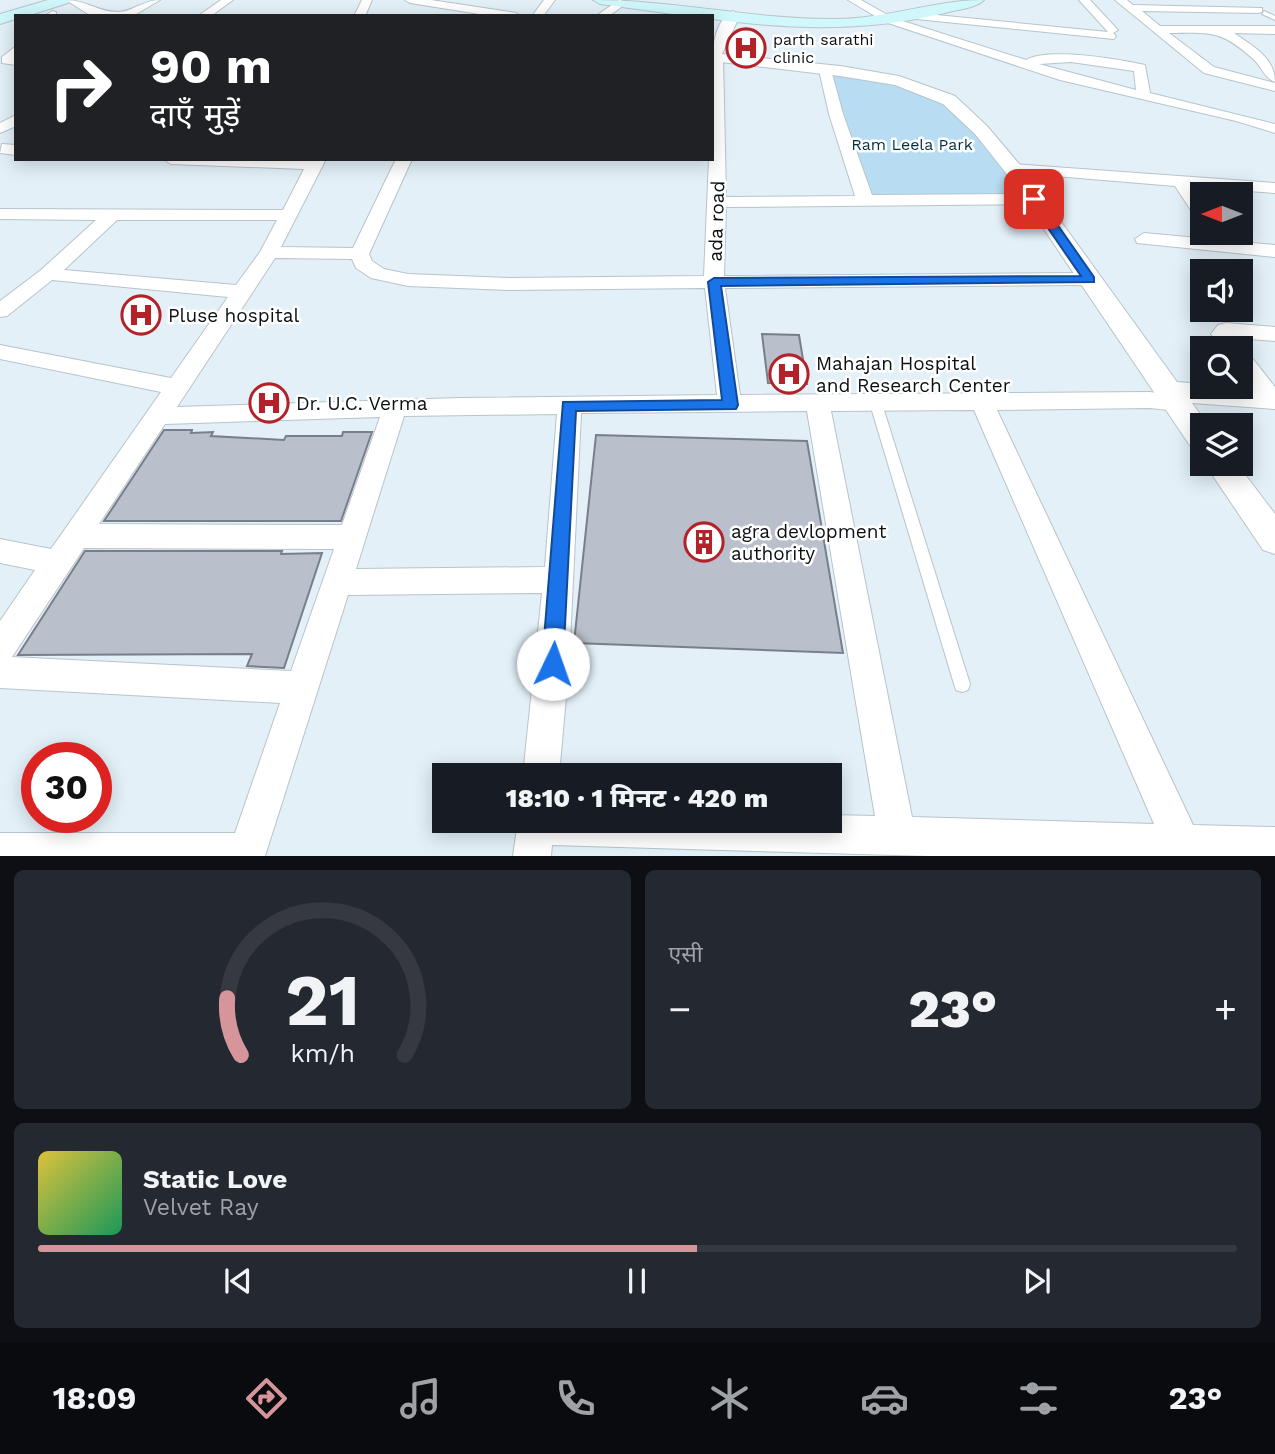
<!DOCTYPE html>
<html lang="hi">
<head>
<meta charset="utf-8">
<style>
  body { margin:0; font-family:"Work Sans","Noto Sans Devanagari",sans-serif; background:#242831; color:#f1f3f6; height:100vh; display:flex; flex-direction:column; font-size:26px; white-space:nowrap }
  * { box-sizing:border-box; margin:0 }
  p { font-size:23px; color:#9ea1a6 }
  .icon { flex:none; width:38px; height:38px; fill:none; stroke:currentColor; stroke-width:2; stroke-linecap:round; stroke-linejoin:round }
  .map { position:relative; height:856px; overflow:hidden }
  .drawer { display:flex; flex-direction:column; gap:14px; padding:14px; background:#0d0f14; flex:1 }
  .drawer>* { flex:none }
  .guide { position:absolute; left:14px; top:14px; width:700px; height:147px; border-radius:0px; box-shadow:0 4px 18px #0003; background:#202124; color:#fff; overflow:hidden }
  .needle { width:46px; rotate:270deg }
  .tools { position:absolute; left:1190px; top:182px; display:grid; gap:14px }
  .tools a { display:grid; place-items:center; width:63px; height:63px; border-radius:0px; background:#171b24; box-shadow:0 4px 18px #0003; font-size:35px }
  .speed { position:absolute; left:21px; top:742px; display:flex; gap:14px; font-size:35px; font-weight:700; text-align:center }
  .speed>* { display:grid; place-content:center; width:91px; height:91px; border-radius:50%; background:#171b24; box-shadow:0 4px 18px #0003; line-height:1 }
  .speed .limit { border:10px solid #d22; background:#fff; color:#111 }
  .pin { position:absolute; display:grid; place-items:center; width:60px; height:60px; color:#fff; margin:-30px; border-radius:14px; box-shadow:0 4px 10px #0006 }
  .me { position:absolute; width:77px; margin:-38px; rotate:3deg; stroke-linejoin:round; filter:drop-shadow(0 0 5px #0008) }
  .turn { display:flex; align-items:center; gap:24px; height:147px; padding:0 21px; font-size:32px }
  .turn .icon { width:91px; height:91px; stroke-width:2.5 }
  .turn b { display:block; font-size:49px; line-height:60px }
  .big { font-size:52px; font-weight:800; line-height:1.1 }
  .drawer .widget { flex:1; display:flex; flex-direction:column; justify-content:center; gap:10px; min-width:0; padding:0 24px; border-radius:10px; background:#242831 }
  .drawer .dial { align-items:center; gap:0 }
  .dial svg { height:182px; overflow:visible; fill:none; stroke:#363941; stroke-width:7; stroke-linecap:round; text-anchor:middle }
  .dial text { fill:#f1f3f6; stroke:none }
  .song { display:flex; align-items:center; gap:21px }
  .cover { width:84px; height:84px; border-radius:10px; background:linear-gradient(135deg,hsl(50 70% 55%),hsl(150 70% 35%)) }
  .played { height:7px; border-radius:4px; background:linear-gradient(90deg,#d5959a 55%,#363941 55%) }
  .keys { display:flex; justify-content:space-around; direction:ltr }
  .heat { display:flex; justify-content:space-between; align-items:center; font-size:38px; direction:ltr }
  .drawer .tiles { flex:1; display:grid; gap:14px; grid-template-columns:1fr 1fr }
  .widget:last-child { grid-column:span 2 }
  .trip { position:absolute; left:432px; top:763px; width:410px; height:70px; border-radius:0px; background:#171b24; box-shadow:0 4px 18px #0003; font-weight:800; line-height:70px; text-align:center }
  .dock { display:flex; height:112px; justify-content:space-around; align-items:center; background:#090b0e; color:#9ea1a6 }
  .dock .icon { width:49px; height:49px }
  .dock .selected { color:#d5959a }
  .dock b { font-size:32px; color:#f1f3f6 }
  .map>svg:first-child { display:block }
  .green { fill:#b8dcf1 }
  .building { fill:#b9bfcb; stroke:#797f8a; stroke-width:2 }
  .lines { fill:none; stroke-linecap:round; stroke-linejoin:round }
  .service-casing { stroke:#b7c4cb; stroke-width:2 }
  .minor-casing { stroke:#b7c4cb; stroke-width:2 }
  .tertiary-casing { stroke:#b7c4cb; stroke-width:2 }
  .secondary-casing { stroke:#b7c4cb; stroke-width:2 }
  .service { fill:#fff; fill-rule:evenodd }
  .minor { fill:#fff; fill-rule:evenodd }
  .tertiary { fill:#fff; fill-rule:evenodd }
  .secondary { fill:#d0f8fc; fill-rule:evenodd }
  .route { fill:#1a73e8; stroke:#114b97; stroke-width:2 }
  .labels { text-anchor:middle; stroke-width:5; stroke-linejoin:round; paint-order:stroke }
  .far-poi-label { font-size:16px; fill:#0c1013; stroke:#fff; text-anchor:start }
  .far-park-label { font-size:16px; fill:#062f42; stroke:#fff }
  .street-label { font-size:19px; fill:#0c1013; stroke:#fff }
  .poi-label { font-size:19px; fill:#0c1013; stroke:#fff; text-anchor:start }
</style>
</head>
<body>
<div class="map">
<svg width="1275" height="856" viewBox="0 0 1275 856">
  <rect width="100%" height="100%" fill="#e3f0f8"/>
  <path class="green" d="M830 72C869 78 911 80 946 99 976 115 1005 169 1024 197H871Z"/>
  <g class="building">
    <path d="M762 334 799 335 807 384 768 383Z"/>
    <path d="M164 430H192L191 433 213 432 211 436 284 440 286 436H342L343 432H372L341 521H104Z"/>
    <path d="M596 435 807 441 843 653 574 643Z"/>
    <path d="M85 551H282L281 554 322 553 284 668 247 666 252 654 18 655Z"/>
  </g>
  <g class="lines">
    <g class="service-casing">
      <g id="service">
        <path d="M1264 11 1275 16V20L1262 14Z"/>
        <path d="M876 400 882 404 970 684 968 690 962 692 956 690 954 684 870 404Z"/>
      </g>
    </g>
    <g class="minor-casing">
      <g id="minor">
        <path d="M66 0C86 0 98 12 118 12 132 12 143 0 160 0L133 16H91Z"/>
        <path d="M221 0H233L211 16H198Z"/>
        <path d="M362 0H372L365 16H354Z"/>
        <path d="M405 0H431L516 13 521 16H492L410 3Z"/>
        <path d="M544 0H555L543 16H532Z"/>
        <path d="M619 0 628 2 609 16H596Z"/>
        <path d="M848 0H861L893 18 1026 60C1048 47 1119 59 1145 65L1150 93 1275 124V133L1236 121 1060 80 885 22ZM1071 62 1134 71 1136 90 1039 64Z"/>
        <path d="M1079 0H1090L1116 28 1118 30 1113 33 1116 36 1114 39 916 19 910 16 916 13 1108 32Z"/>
        <path d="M1115 0H1127L1133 5 1262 8V12L1258 13 1142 11 1160 26H1275V34L1234 33C1252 46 1275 57 1275 82 1264 78 1261 65 1252 58 1220 29 1209 33 1169 33L1214 67 1275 83V91L1204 73Z"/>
        <path d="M52 11 56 12V16H45Z"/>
        <path d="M16 46V65L2 63V57Z"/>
        <path d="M717 54 723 58 726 197 855 196 829 114 819 70 825 66 831 70 843 114 872 195 1034 194 1043 199 1034 204 726 207 724 276 1090 273 1100 279 1090 285 725 288 740 395 1150 392 1184 397 1188 403 1184 409 1176 411 1150 408 997 410 1193 825 1275 827V856H929L552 845 551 856H513L518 821H830V815L875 816 807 411 581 413 569 664 559 775H523L542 593 348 595 265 856H0V833H235L280 703 0 688V621L35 570 0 563V539L51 549 161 392 0 359V345L171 378 228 297 52 280 7 316 0 317V301L41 270 96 220 0 219V209L283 210 304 169 171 164 163 159H326L281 247 353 248 396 159H412L369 254 372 261 384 269 408 274 509 278 704 276 709 159H712V56ZM117 220H277L260 252 236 285 64 270ZM275 258 352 259 356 268 371 278 408 286 509 290 705 288 717 395 460 398 177 407ZM974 410 1154 824 912 817 831 411ZM557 414 545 567 356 569 404 416ZM380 417 342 525 99 524 165 424ZM84 548 334 549 291 671 12 657Z"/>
        <path d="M16 115V126L0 133V123Z"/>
        <path d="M2 144 16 145V155L0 153Z"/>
        <path d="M1013 164 1275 183V193L1193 187 1202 201V219L1196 218 1175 186 1007 172 1005 169Z"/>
        <path d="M1144 233 1275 245V257L1137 243 1135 239Z"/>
        <path d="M1226 323 1275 327V341L1236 338 1243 348 1241 351V348H1221L1211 334 1218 325Z"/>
        <path d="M1241 352 1249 354 1275 387V405L1263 404 1241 374Z"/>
      </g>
    </g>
    <g class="tertiary-casing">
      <g id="tertiary">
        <path d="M733 11 740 15 722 54 840 66 899 76 955 96 987 126 1020 165 1177 382 1202 384V387L1275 389V409L1192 403 1208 425H1202V450L1191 447 1006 173 975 134 943 104 895 85 840 76 712 61C712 46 717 17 733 11Z"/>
        <path d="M1205 464H1237L1275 514V554L1263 550Z"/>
      </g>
    </g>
    <g class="secondary-casing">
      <g id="secondary">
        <path d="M48 0H70L68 3 27 16H16V19L0 24V14Z"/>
        <path d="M593 0C673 0 751 19 831 19 884 20 933 0 984 0 976 8 960 9 949 12 870 32 793 30 712 19V16H687L600 4Z"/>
      </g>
    </g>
    <use href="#service" class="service"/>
    <use href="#minor" class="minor"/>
    <use href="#tertiary" class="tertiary"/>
    <use href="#secondary" class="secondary"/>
  </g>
  <path class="route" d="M1034 196 1038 197 1094 277V282L721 286 738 405 736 409 576 411 563 664 560 671 553 674 545 671 542 664 563 402 722 400 708 282 714 278 1081 276 1028 199Z"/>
  <defs>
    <g id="hospital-ring" transform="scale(2.0125)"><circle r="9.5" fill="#fff" stroke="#b32229" stroke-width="1.5"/><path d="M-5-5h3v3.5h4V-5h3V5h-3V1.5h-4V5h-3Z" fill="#b32229"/></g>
    <g id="building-ring" transform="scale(2.0125)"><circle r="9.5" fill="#fff" stroke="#b32229" stroke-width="1.5"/><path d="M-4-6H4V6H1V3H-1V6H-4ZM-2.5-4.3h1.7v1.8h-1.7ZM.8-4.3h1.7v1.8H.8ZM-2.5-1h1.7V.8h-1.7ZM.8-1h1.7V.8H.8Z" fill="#b32229"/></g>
  </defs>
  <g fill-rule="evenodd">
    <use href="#hospital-ring" x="746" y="48"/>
    <use href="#hospital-ring" x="141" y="315"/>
    <use href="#hospital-ring" x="789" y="374"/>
    <use href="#hospital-ring" x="269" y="403"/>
    <use href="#building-ring" x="704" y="542"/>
  </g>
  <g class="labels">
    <g class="far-poi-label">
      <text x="773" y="45">parth sarathi<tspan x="773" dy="18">clinic</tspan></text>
    </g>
    <g class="far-park-label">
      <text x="912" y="150">Ram Leela Park</text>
    </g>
    <g class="street-label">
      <text transform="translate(716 221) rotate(-88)" y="7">ada road</text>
    </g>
    <g class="poi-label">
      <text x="168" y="322">Pluse hospital</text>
      <text x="816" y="370">Mahajan Hospital<tspan x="816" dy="22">and Research Center</tspan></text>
      <text x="296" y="410">Dr. U.C. Verma</text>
      <text x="731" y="538">agra devlopment<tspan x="731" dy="22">authority</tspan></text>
    </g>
  </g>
</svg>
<div class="tools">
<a><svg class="needle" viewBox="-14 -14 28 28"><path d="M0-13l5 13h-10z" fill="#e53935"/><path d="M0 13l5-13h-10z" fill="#9ea1a6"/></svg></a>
<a><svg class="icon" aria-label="sound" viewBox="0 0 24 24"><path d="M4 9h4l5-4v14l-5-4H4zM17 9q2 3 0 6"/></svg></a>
<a><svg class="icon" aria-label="search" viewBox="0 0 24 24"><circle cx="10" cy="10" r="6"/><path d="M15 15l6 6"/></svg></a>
<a><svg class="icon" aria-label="layers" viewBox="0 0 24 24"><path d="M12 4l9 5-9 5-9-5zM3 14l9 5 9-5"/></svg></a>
</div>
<div class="speed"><div class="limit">30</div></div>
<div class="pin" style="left:1034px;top:199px;background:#d93025"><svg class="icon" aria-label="arrive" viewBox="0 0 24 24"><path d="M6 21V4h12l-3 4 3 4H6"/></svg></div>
<svg class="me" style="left:553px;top:664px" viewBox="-20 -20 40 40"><circle r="19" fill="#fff"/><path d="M0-13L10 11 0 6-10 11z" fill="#1a73e8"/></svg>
<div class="trip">18:10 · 1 मिनट · 420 m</div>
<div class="guide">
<div class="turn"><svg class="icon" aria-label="right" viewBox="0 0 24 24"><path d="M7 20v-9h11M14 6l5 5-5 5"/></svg><div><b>90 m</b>दाएँ मुड़ें</div></div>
</div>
</div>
<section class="drawer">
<div class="tiles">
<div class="widget dial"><svg viewBox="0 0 100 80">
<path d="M14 69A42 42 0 1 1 86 69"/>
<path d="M14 69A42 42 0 0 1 8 44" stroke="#d5959a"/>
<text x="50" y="56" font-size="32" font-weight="700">21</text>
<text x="50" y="72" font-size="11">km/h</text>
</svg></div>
<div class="widget"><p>एसी</p>
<div class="heat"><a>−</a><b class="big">23°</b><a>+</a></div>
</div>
<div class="widget">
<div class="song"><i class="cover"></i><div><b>Static Love</b><p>Velvet Ray</p></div></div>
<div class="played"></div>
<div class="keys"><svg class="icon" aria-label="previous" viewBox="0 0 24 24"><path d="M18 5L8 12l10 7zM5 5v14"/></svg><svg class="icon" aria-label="pause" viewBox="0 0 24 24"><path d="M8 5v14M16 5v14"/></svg><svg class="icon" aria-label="next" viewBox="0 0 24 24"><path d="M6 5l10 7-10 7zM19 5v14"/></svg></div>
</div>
</div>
</section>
<nav class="dock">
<b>18:09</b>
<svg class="icon selected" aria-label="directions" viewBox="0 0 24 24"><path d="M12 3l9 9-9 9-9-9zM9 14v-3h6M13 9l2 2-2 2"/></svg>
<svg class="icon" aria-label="music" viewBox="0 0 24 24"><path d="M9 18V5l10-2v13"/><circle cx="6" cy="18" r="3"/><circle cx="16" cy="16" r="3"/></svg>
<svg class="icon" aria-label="phone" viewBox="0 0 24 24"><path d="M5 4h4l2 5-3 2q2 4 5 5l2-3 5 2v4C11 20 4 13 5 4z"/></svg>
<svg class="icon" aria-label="climate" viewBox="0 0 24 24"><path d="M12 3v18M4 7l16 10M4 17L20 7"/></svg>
<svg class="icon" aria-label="car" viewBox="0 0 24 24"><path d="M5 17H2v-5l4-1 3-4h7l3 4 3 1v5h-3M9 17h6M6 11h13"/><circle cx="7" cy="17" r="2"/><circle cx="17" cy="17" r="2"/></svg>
<svg class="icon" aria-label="filters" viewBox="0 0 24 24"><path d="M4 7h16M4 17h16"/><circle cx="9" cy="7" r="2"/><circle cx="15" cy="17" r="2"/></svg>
<b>23°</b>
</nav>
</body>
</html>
